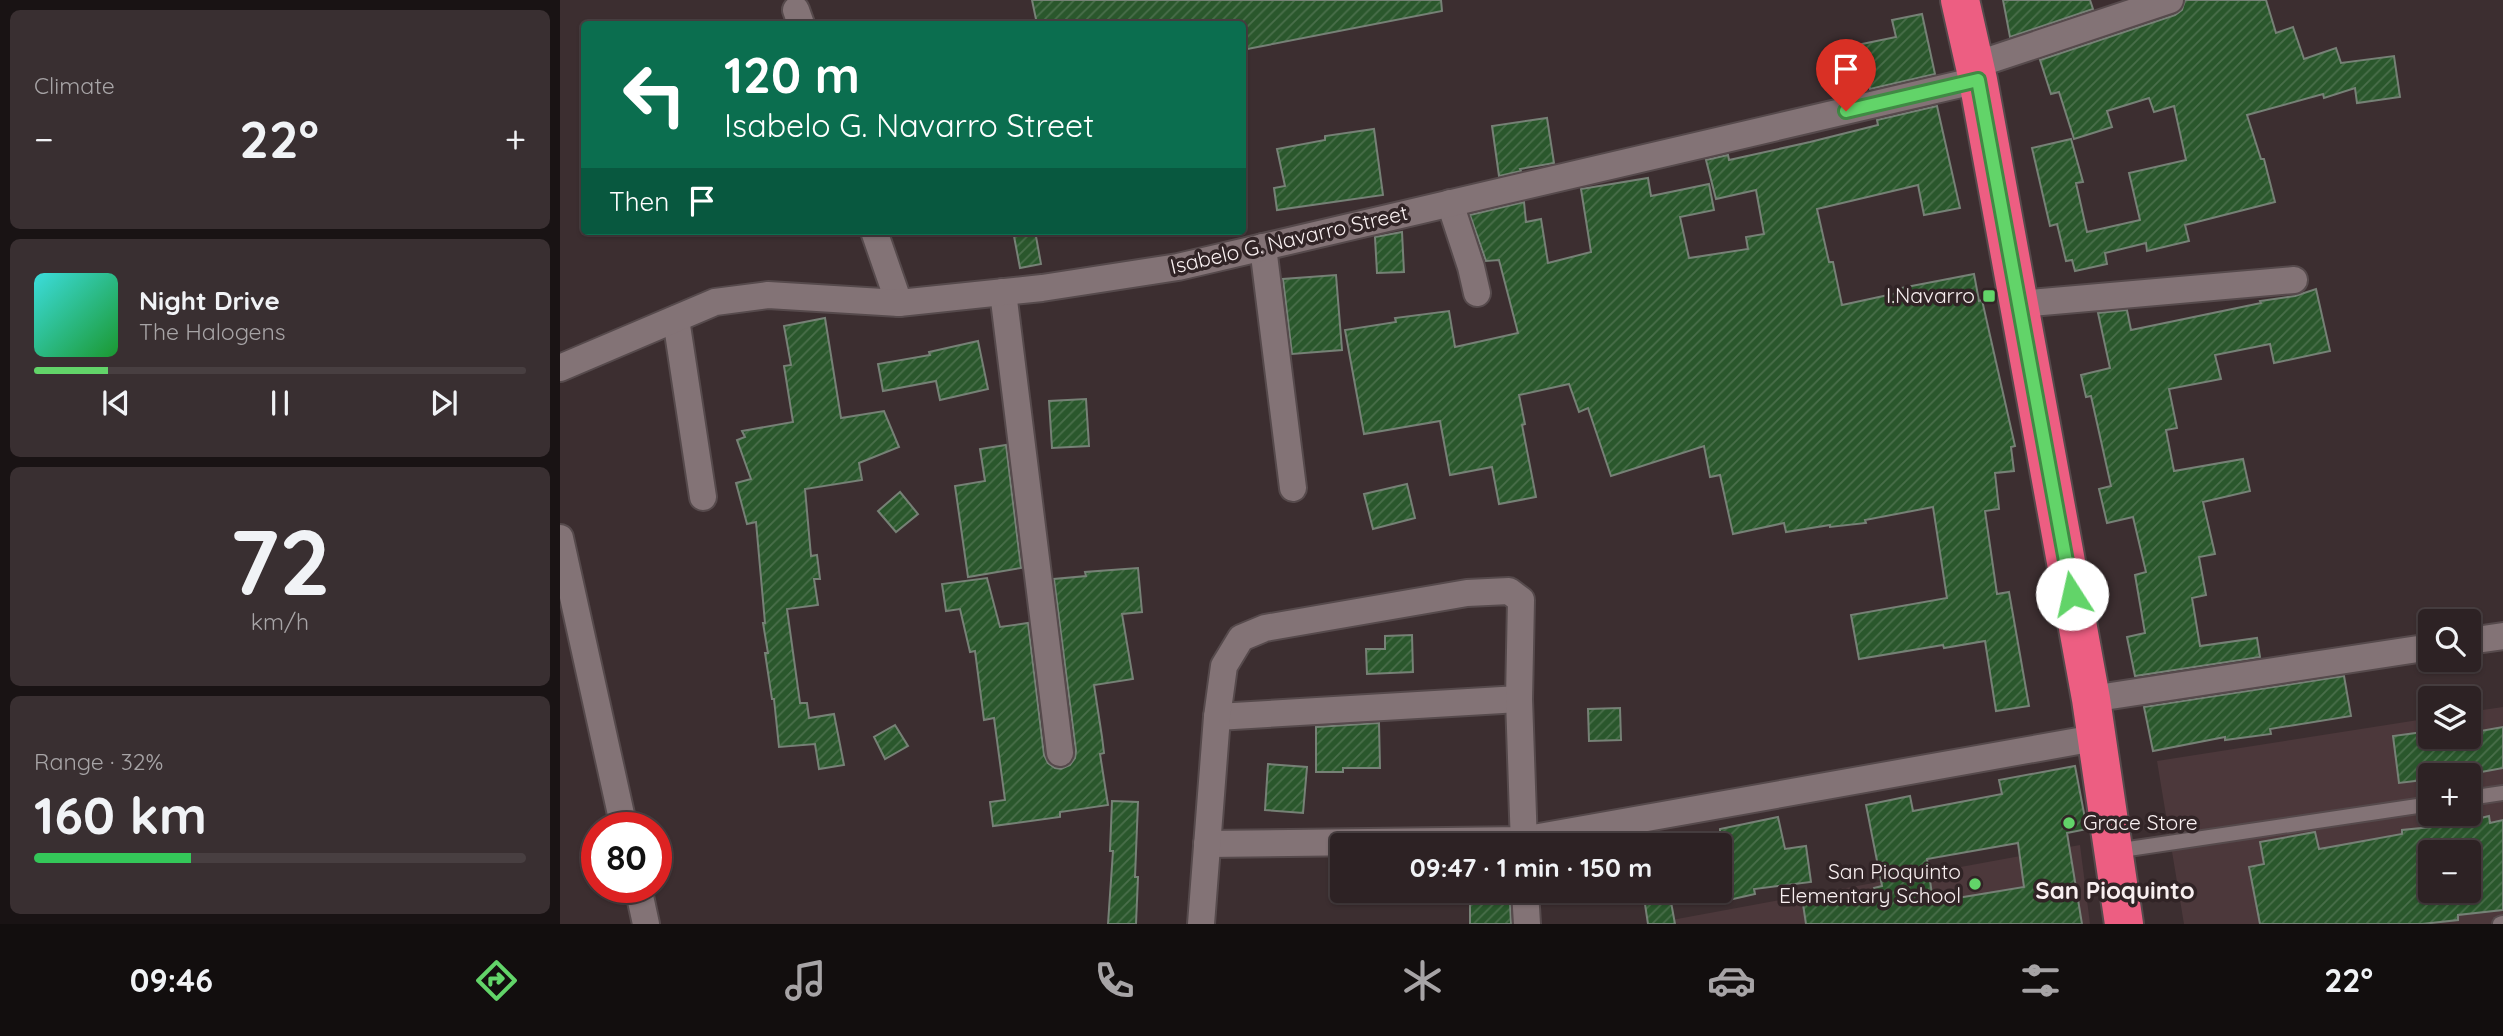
<!DOCTYPE html>
<html lang="en">
<head>
<meta charset="utf-8">
<style>
  body { margin:0; font-family:Quicksand,sans-serif; background:#392f31; color:#f1f3f6; height:100vh; display:flex; flex-direction:column; font-size:26px; white-space:nowrap }
  * { box-sizing:border-box; margin:0 }
  p { font-size:23px; color:#a7a4a6 }
  .icon { flex:none; width:38px; height:38px; fill:none; stroke:currentColor; stroke-width:2; stroke-linecap:round; stroke-linejoin:round }
  .map { position:relative; flex:1; overflow:hidden }
  .side { display:flex; flex-direction:column; gap:10px; padding:10px; background:#191314; width:560px }
  .side>* { flex:none }
  .top-card { position:absolute; left:21px; top:21px; width:665px; height:214px; border-radius:7px; box-shadow:0 2px 5px #0004,0 0 0 2px #483f41; background:#0b6e4f; color:#fff; overflow:hidden }
  .fabs { position:absolute; left:1858px; top:609px; display:grid; gap:14px }
  .fabs a { display:grid; place-items:center; width:63px; height:63px; border-radius:7px; background:#2d2224; box-shadow:0 2px 5px #0004,0 0 0 2px #483f41; font-size:35px }
  .speed { position:absolute; left:21px; top:812px; display:flex; gap:14px; font-size:35px; font-weight:700; text-align:center }
  .speed>* { display:grid; place-content:center; width:91px; height:91px; border-radius:50%; background:#2d2224; box-shadow:0 2px 5px #0004,0 0 0 2px #483f41; line-height:1 }
  .speed .limit { border:10px solid #d22; background:#fff; color:#111 }
  .pin { position:absolute; display:grid; place-items:center; width:60px; height:60px; color:#fff; margin:-72px -30px; border-radius:50% 50% 50% 0; rotate:-45deg; box-shadow:0 0 7px #0007 }
  .pin .icon { rotate:45deg }
  .me { position:absolute; width:77px; margin:-38px; rotate:350deg; stroke-linejoin:round; filter:drop-shadow(0 0 5px #0008) }
  .turn { display:flex; align-items:center; gap:24px; height:147px; padding:0 28px; font-size:32px }
  .turn .icon { width:91px; height:91px; stroke-width:2.5 }
  .turn b { display:block; font-size:49px; line-height:60px }
  .then { display:flex; align-items:center; height:66px; padding:0 28px; background:#0003; gap:14px; font-size:26px }
  .big { font-size:52px; font-weight:700; line-height:1.1 }
  .side .widget { flex:1; display:flex; flex-direction:column; justify-content:center; gap:10px; min-width:0; padding:0 24px; border-radius:10px; background:#392f31 }
  .side .dial { align-items:center; gap:0 }
  .dial b { font-size:91px; line-height:1 }
  .song { display:flex; align-items:center; gap:21px }
  .cover { width:84px; height:84px; border-radius:10px; background:linear-gradient(135deg,hsl(180 70% 55%),hsl(130 70% 35%)) }
  .played { height:7px; border-radius:4px; background:linear-gradient(90deg,#62d469 15%,#483f41 15%) }
  .keys { display:flex; justify-content:space-around; direction:ltr }
  .heat { display:flex; justify-content:space-between; align-items:center; font-size:38px; direction:ltr }
  .charge { height:10px; border-radius:5px; background:linear-gradient(90deg,#34c759 32%,#483f41 0) }
  .trip { position:absolute; left:770px; top:833px; width:402px; height:70px; border-radius:7px; background:#2d2224; box-shadow:0 2px 5px #0004,0 0 0 2px #483f41; font-weight:700; line-height:70px; text-align:center }
  .tabs { display:flex; height:112px; justify-content:space-around; align-items:center; background:#120e0e; color:#a7a4a6 }
  .tabs .icon { width:49px; height:49px }
  .tabs .active { color:#62d469 }
  .tabs b { font-size:32px; color:#f1f3f6 }
  main { display:flex; flex:1; min-height:0 }
  .map>svg:first-child { display:block }
  .built { fill:#4c383b; fill-rule:evenodd }
  .building { fill:url(#building-hatch); stroke:#768176; stroke-width:2; fill-rule:evenodd }
  .lines { fill:none; stroke-linecap:round; stroke-linejoin:round }
  .lane-casing { stroke:#564a4c; stroke-width:18 }
  .street-casing { stroke:#564a4c; stroke-width:30 }
  .highway-casing { stroke:#564a4c; stroke-width:42 }
  .lane { stroke:#837376; stroke-width:14 }
  .street { stroke:#837376; stroke-width:26 }
  .highway { stroke:#ed5e82; stroke-width:38 }
  .route-casing { stroke:#408a44; stroke-width:18 }
  .route { stroke:#62d469; stroke-width:12 }
  .poi-dot { fill:#62d469; stroke:#312426; stroke-width:2.5 }
  .labels { text-anchor:middle; stroke-width:7; stroke-linejoin:round; paint-order:stroke }
  .street-label { font-size:21px; fill:#f9f0f1; stroke:#312426 }
  .poi-label { font-size:21px; fill:#f9f0f1; stroke:#312426; text-anchor:end }
  .quarter-label { font-size:24px; font-weight:bold; fill:#f9f0f1; stroke:#312426 }
</style>
</head>
<body>
<main>
<section class="side">
<div class="widget"><p>Climate</p>
<div class="heat"><a>−</a><b class="big">22°</b><a>+</a></div>
</div>
<div class="widget">
<div class="song"><i class="cover"></i><div><b>Night Drive</b><p>The Halogens</p></div></div>
<div class="played"></div>
<div class="keys"><svg class="icon" aria-label="previous" viewBox="0 0 24 24"><path d="M18 5L8 12l10 7zM5 5v14"/></svg><svg class="icon" aria-label="pause" viewBox="0 0 24 24"><path d="M8 5v14M16 5v14"/></svg><svg class="icon" aria-label="next" viewBox="0 0 24 24"><path d="M6 5l10 7-10 7zM19 5v14"/></svg></div>
</div>
<div class="widget dial"><b>72</b><p>km/h</p></div>
<div class="widget"><p>Range · 32%</p><b class="big">160 km</b><div class="charge"></div></div>
</section>
<div class="map">
<svg width="1943" height="924" viewBox="0 0 1943 924">
  <defs>
    <pattern id="building-hatch" width="6" height="6" patternUnits="userSpaceOnUse" patternTransform="scale(1.75)"><rect width="6" height="6" fill="#2a572c"/><path d="M-1 1l2-2M0 6l6-6M5 7l2-2" fill="none" stroke="#4a6f4b"/></pattern>
  </defs>
  <rect width="100%" height="100%" fill="#3c2e30"/>
  <g class="built">
    <path d="M1943 707V924H1624L1597 761 1871 718V737H1909V712ZM1871 775H1909V814H1871ZM1871 852H1909V891H1871Z"/>
    <path d="M1520 845 1530 924H1090Z"/>
  </g>
  <g class="building">
    <path d="M472 0H881L882 11 682 50V24H477Z"/>
    <path d="M1443 0H1530L1533 9 1450 37Z"/>
    <path d="M1625 0H1706L1716 33 1733 27 1744 59 1776 48 1781 63 1834 56 1840 97 1797 103 1795 88 1764 98 1763 94 1687 115 1701 159H1704L1715 202 1625 225 1629 241 1587 251 1586 243 1545 253 1547 264 1515 271 1512 260 1506 261 1497 224 1490 226 1472 148 1511 139 1523 182 1516 183 1527 232 1580 220 1569 173 1626 160 1614 106 1594 112 1589 98 1547 111 1552 127 1514 139 1499 92 1491 94 1480 60 1615 15 1622 10Z"/>
    <path d="M1362 14 1375 74 1310 89 1308 81 1306 82 1297 45 1336 37 1332 20Z"/>
    <path d="M1377 106 1400 208 1364 215 1358 185 1257 209 1269 262H1273L1282 305 1342 292 1341 288 1414 274 1419 301 1422 300 1455 446 1451 447 1454 471 1435 473 1439 509 1425 511 1437 594 1449 592 1469 706 1436 711 1425 641 1384 648 1383 645 1299 659 1291 615 1387 598 1373 507 1305 520 1306 523 1270 527V525L1226 532 1224 523 1173 534 1160 475 1150 477 1144 446 1051 476 1028 408 1019 412 1009 384 959 395 965 424 962 425 976 497 939 504 932 467 890 475 880 421 804 434 785 330 836 322 835 318 889 311 895 347 958 333 939 260 926 261 910 215 964 202 966 222 981 219 988 263 1031 252 1021 189 1088 178 1091 196 1149 184 1154 210 1120 217 1129 258 1188 249 1186 237 1204 234 1196 190 1156 199 1146 160 1168 155 1169 160 1250 142 1318 125 1317 120Z"/>
    <path d="M987 118 994 163 960 169 961 171 939 176 932 126Z"/>
    <path d="M814 129 823 195 717 210 714 188 725 186 717 149 765 140V136Z"/>
    <path d="M453 231H475L481 264 460 268Z"/>
    <path d="M842 232 844 272 817 273 815 237Z"/>
    <path d="M776 275 782 350 732 354 723 279Z"/>
    <path d="M1756 289 1770 351 1714 363 1710 344 1655 355 1661 379 1609 389 1617 428 1606 430 1614 471 1683 459 1690 491 1643 502 1655 554 1639 557 1646 595 1632 598 1640 646 1697 638 1700 657 1575 676 1567 637 1585 633 1575 575 1586 572 1573 517 1547 523 1539 489 1551 486 1531 396 1526 397 1521 375 1550 368 1538 313 1567 310 1571 330 1701 303 1700 301 1735 296Z"/>
    <path d="M265 318 281 418 324 411 339 447 299 463 302 480 245 489 251 556 257 555 260 579H254L258 605 227 609 240 703H247L249 718 274 714 284 765 259 769 255 744 219 747 214 699H212L205 653H208L203 623H205L196 522 187 524 176 483 191 479 177 440 185 437 182 431 233 422 224 366 231 365 224 326Z"/>
    <path d="M418 341 428 389 380 400 376 381 323 391 318 364 370 355 369 352Z"/>
    <path d="M526 399 529 446 492 448 489 401Z"/>
    <path d="M446 445 461 568 408 577 395 486 425 481 420 449Z"/>
    <path d="M847 484 855 518 813 529 804 494Z"/>
    <path d="M340 492 358 514 336 532 318 511Z"/>
    <path d="M578 568 582 612 562 614 573 679 534 685 542 737 544 753 540 754 548 805 500 812V817L433 826 430 802 445 800 434 718 424 720 415 651 410 652 400 609 386 611 382 584 427 578 440 627 468 623 484 755 488 763 495 768 501 769 510 765 515 758 516 751 494 579 526 576 525 572Z"/>
    <path d="M852 635 853 672 807 674 806 649H825V636Z"/>
    <path d="M1784 676 1791 716 1710 729 1711 734 1665 740V737L1593 751 1584 707Z"/>
    <path d="M1060 708 1061 740 1029 741 1028 709Z"/>
    <path d="M819 723 820 768H783V772H756V727Z"/>
    <path d="M335 725 348 746 325 759 314 737Z"/>
    <path d="M1943 727V768L1905 775H1871V779L1839 783 1833 736 1871 731V740L1909 737V733Z"/>
    <path d="M708 764 747 767 743 813 705 810Z"/>
    <path d="M1515 766 1527 829 1507 833 1522 924H1246L1243 904 1315 893 1314 888 1322 886 1306 805 1350 796 1353 811 1442 794 1439 780ZM1458 843 1464 887 1373 902 1367 859Z"/>
    <path d="M552 801 578 802 575 877H578L576 924H548L553 851H550Z"/>
    <path d="M1929 816 1930 823 1943 820V910L1898 915V920L1862 924H1700L1689 867 1704 864 1700 842 1755 832 1759 849 1842 834V830L1892 825ZM1871 852H1909V891H1871Z"/>
    <path d="M1218 817 1225 849 1246 846 1251 882 1194 889 1195 894 1160 902V829Z"/>
    <path d="M1083 891H1109L1115 924H1088Z"/>
    <path d="M910 902H950L951 924H910Z"/>
  </g>
  <g class="lines">
    <g class="lane-casing">
      <g id="lane">
        <path d="M1909 798 1943 793"/>
        <path d="M1555 851 1871 804"/>
        <path d="M1940 924 1943 923"/>
      </g>
    </g>
    <g class="street-casing">
      <g id="street">
        <path d="M236 10 241 24"/>
        <path d="M1415 65 1610 0"/>
        <path d="M890 203 911 267 917 293"/>
        <path d="M314 231 339 303"/>
        <path d="M703 247 733 488"/>
        <path d="M443 292 500 753"/>
        <path d="M1459 304 1734 280"/>
        <path d="M116 319 143 497"/>
        <path d="M0 368 155 302 208 295 339 303 482 288 618 267 1418 80"/>
        <path d="M0 538 64 828"/>
        <path d="M1909 641 1943 636"/>
        <path d="M1531 699 1871 647"/>
        <path d="M657 717 959 699"/>
        <path d="M647 844 963 840 1535 738"/>
        <path d="M78 887 86 924"/>
        <path d="M965 891 967 924"/>
        <path d="M641 924 657 717 664 666 681 638 705 628 907 593 949 591 961 600 959 699 964 845"/>
      </g>
    </g>
    <g class="highway-casing">
      <path id="highway" d="M1400 0 1418 80 1531 699 1564 924"/>
    </g>
    <use href="#lane" class="lane"/>
    <use href="#street" class="street"/>
    <use href="#highway" class="highway"/>
  </g>
  <g class="lines">
    <g class="route-casing">
      <path id="route" d="M1286 111 1418 80 1512 594"/>
    </g>
    <use href="#route" class="route"/>
  </g>
  <g class="poi-dot">
    <rect x="1422" y="289" width="14" height="14" rx="3.5"/>
    <circle cx="1509" cy="823" r="7"/>
    <circle cx="1415" cy="884" r="7"/>
  </g>
  <g class="labels">
    <g class="street-label">
      <text transform="translate(729 240) rotate(-13)" y="7">Isabelo G. Navarro Street</text>
    </g>
    <g class="poi-label">
      <text x="1415" y="303">I.Navarro</text>
      <text x="1523" y="830" text-anchor="start">Grace Store</text>
      <text x="1401" y="879">San Pioquinto<tspan x="1401" dy="24">Elementary School</tspan></text>
    </g>
    <g class="quarter-label">
      <text x="1555" y="899">San Pioquinto</text>
    </g>
  </g>
</svg>
<div class="fabs">
<a><svg class="icon" aria-label="search" viewBox="0 0 24 24"><circle cx="10" cy="10" r="6"/><path d="M15 15l6 6"/></svg></a>
<a><svg class="icon" aria-label="layers" viewBox="0 0 24 24"><path d="M12 4l9 5-9 5-9-5zM3 14l9 5 9-5"/></svg></a>
<a>+</a>
<a>−</a>
</div>
<div class="speed"><div class="limit">80</div></div>
<div class="pin" style="left:1286px;top:111px;background:#d93025"><svg class="icon" aria-label="arrive" viewBox="0 0 24 24"><path d="M6 21V4h12l-3 4 3 4H6"/></svg></div>
<svg class="me" style="left:1512px;top:594px" viewBox="-20 -20 40 40"><circle r="19" fill="#fff"/><path d="M0-13L10 11 0 6-10 11z" fill="#62d469"/></svg>
<div class="trip">09:47 · 1 min · 150 m</div>
<div class="top-card">
<div class="turn"><svg class="icon" aria-label="left" viewBox="0 0 24 24"><path d="M17 20v-9H6M10 6l-5 5 5 5"/></svg><div><b>120 m</b>Isabelo G. Navarro Street</div></div>
<div class="then">Then<svg class="icon" aria-label="arrive" viewBox="0 0 24 24"><path d="M6 21V4h12l-3 4 3 4H6"/></svg></div>
</div>
</div>
</main>
<nav class="tabs">
<b>09:46</b>
<svg class="icon active" aria-label="directions" viewBox="0 0 24 24"><path d="M12 3l9 9-9 9-9-9zM9 14v-3h6M13 9l2 2-2 2"/></svg>
<svg class="icon" aria-label="music" viewBox="0 0 24 24"><path d="M9 18V5l10-2v13"/><circle cx="6" cy="18" r="3"/><circle cx="16" cy="16" r="3"/></svg>
<svg class="icon" aria-label="phone" viewBox="0 0 24 24"><path d="M5 4h4l2 5-3 2q2 4 5 5l2-3 5 2v4C11 20 4 13 5 4z"/></svg>
<svg class="icon" aria-label="climate" viewBox="0 0 24 24"><path d="M12 3v18M4 7l16 10M4 17L20 7"/></svg>
<svg class="icon" aria-label="car" viewBox="0 0 24 24"><path d="M5 17H2v-5l4-1 3-4h7l3 4 3 1v5h-3M9 17h6M6 11h13"/><circle cx="7" cy="17" r="2"/><circle cx="17" cy="17" r="2"/></svg>
<svg class="icon" aria-label="filters" viewBox="0 0 24 24"><path d="M4 7h16M4 17h16"/><circle cx="9" cy="7" r="2"/><circle cx="15" cy="17" r="2"/></svg>
<b>22°</b>
</nav>
</body>
</html>
